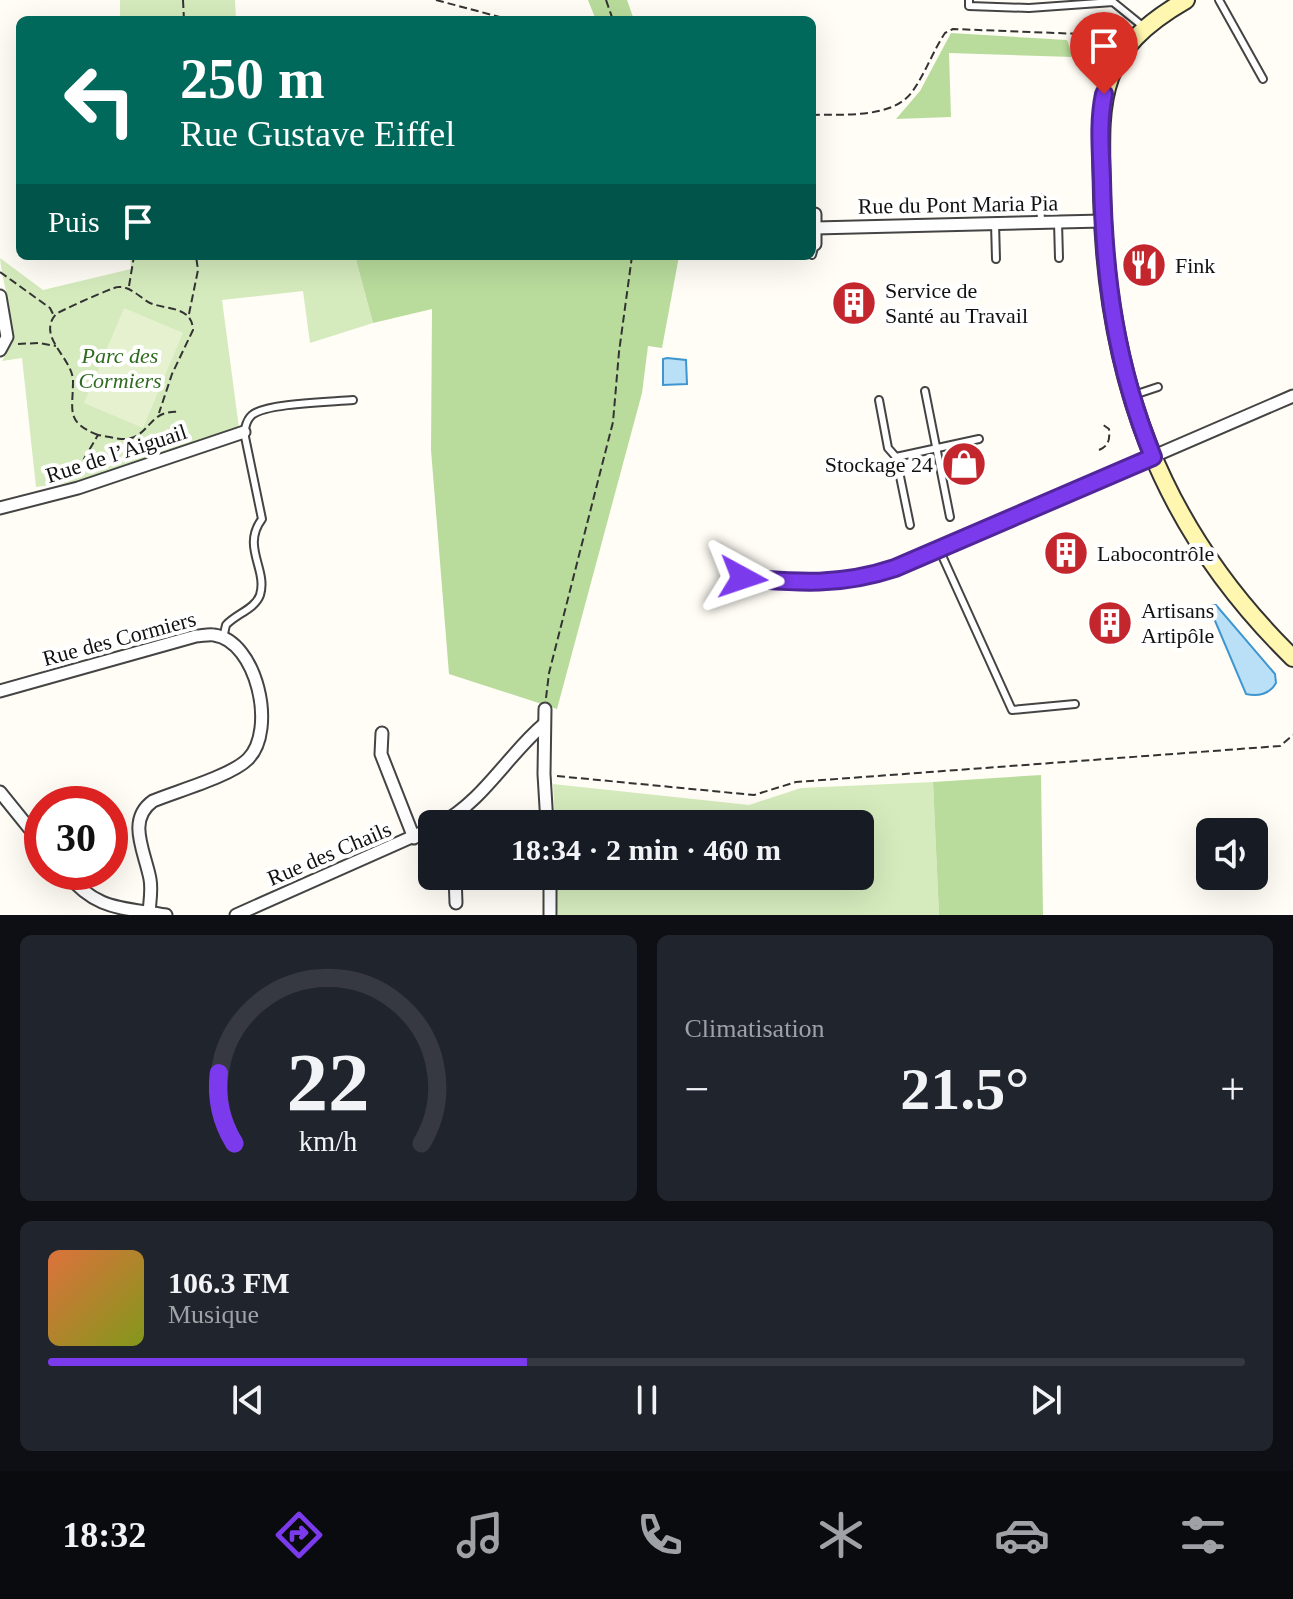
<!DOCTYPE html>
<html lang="fr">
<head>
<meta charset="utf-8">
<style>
  body { margin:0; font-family:Georgia,serif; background:#20242c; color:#f1f3f6; height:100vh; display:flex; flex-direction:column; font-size:30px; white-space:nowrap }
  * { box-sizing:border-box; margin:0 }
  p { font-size:26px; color:#9ea1a6 }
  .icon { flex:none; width:44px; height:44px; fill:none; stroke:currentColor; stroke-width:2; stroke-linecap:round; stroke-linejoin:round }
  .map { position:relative; height:915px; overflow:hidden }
  .sheet { display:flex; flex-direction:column; gap:20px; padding:20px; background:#0d0f14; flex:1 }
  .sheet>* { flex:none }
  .banner { position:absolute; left:16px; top:16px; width:800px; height:244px; border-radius:12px; box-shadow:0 8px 32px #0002; background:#00695c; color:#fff; overflow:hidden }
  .fabs { position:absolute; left:1196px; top:818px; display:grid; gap:16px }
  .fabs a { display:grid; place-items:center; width:72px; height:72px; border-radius:12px; background:#171b24; box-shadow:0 8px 32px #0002; font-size:40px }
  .speed { position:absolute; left:24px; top:786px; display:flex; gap:16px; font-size:40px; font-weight:700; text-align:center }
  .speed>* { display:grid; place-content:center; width:104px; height:104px; border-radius:50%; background:#171b24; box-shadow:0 8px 32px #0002; line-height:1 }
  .speed .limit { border:12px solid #d22; background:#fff; color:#111 }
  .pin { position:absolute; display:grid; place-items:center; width:68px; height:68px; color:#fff; margin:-82px -34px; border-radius:50% 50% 50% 0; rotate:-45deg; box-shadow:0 0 8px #0007 }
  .pin .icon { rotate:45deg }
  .me { position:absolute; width:88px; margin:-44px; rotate:95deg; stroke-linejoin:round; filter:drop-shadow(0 0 6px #0008) }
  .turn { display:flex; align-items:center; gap:28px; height:168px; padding:0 32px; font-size:36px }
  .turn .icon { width:104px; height:104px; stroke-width:2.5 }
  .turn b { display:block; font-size:56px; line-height:68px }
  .then { display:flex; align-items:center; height:76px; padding:0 32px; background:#0003; gap:16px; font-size:30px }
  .big { font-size:60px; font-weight:800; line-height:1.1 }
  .sheet .card { flex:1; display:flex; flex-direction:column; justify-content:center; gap:12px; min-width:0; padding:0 28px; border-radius:12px; background:#20242c }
  .sheet .dial { align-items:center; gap:0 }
  .dial svg { height:208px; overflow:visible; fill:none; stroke:#363941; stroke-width:7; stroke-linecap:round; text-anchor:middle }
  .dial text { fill:#f1f3f6; stroke:none }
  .song { display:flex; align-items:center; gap:24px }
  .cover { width:96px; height:96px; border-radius:12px; background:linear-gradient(135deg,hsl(20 70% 55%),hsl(70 70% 35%)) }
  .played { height:8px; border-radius:4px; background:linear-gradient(90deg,#7c3aed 40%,#363941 40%) }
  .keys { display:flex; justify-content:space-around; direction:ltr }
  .heat { display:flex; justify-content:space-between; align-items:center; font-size:44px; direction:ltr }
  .sheet .tiles { flex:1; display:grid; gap:20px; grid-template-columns:1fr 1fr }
  .card:last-child { grid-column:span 2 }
  .trip { position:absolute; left:418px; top:810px; width:456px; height:80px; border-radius:12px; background:#171b24; box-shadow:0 8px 32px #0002; font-weight:800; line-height:80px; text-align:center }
  .menu { display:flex; height:128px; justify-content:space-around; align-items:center; background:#090b0e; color:#9ea1a6 }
  .menu .icon { width:56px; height:56px }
  .menu .on { color:#7c3aed }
  .menu b { font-size:36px; color:#f1f3f6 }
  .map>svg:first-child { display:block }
  .green { fill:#d5ebbd }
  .forest { fill:#b9dc9c }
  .pitch { fill:#e6f2cf }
  .water { fill:#b9e0f7; stroke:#3f96cf; stroke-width:2 }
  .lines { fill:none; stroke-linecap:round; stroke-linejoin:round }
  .lane-casing { stroke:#444; stroke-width:10 }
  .street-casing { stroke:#444; stroke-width:15 }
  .secondary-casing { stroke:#333; stroke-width:20 }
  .path { stroke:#333; stroke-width:2; stroke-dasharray:8 4; stroke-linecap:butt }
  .lane { stroke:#fff; stroke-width:6 }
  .street { stroke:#fff; stroke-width:11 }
  .secondary { stroke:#fff6b0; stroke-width:16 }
  .route-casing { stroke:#51269a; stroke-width:20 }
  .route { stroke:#7c3aed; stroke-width:14 }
  .labels { text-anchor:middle; stroke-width:8; stroke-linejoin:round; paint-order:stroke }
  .street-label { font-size:22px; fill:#111; stroke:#fff }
  .poi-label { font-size:22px; fill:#111; stroke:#fff; text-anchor:start }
  .park-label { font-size:22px; font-style:italic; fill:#2f6b1f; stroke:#fff }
</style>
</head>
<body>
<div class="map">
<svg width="1293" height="915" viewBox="0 0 1293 915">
  <rect width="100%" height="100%" fill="#fffdf5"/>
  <g class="green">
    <path d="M120 0H235L236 20H120Z"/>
    <path d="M130 256H355L373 323 310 343 303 291 222 300 239 428 73 482 36 487 22 358 2 361C22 330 3 292 0 258L43 290 131 269Z"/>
    <path d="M933 782 939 915H558L556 876H860V824H555L553 784 749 805 801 788Z"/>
  </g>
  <g class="forest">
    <path d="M588 0H627L634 20H596Z"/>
    <path d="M951 33 1067 40 1073 57 949 53 951 117 896 119 920 91Z"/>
    <path d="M355 256H679L662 348 648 346 642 393 557 709 449 674 431 450 432 309 373 323Z"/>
    <path d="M1041 775 1043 915H939L933 782Z"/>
  </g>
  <path class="pitch" d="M124 308 183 333 143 428 84 403Z"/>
  <g class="water">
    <path d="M667 358 686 360 687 384 663 385V359Z"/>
    <path d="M1212 605H1216L1275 674 1276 683C1270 694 1258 697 1246 694L1210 609Z"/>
  </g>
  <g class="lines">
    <g class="lane-casing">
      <g id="lane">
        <path d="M969 0V6L1029 8 1113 2 1145 28"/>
        <path d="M1219 0 1263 79"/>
        <path d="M1040 198 1041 222"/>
        <path d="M1058 222 1059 258"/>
        <path d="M995 223 996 259"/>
        <path d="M812 255 815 244"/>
        <path d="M925 391 950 517"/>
        <path d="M1134 395 1158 387"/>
        <path d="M879 400 888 448 896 457 910 525"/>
        <path d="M896 457 979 439"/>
        <path d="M939 549 1012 710 1075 704"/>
        <path d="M223 638 226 625C236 614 255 609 260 595 268 569 241 547 262 519L244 432C246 426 246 420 252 415 266 403 332 402 353 400"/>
      </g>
    </g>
    <g class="street-casing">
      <g id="street">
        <path d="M815 214V244"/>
        <path d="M815 228 1103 221"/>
        <path d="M0 296 7 337 0 350"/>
        <path d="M0 508 78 488 244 432"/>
        <path d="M743 578C798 583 841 585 895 568L1293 396"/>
        <path d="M0 691 196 636C201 636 209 634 214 635 257 641 277 730 248 759 231 776 177 791 153 801 126 820 145 852 150 879 152 890 150 900 149 912"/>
        <path d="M545 709 544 774 547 824"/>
        <path d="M382 733 381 754 414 838"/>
        <path d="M0 792 42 844"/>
        <path d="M440 824C483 801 507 756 543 725"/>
        <path d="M65 872C97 911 120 907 166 915"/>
        <path d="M455 876 456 903"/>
        <path d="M236 915 432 828"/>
        <path d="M550 915V876"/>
      </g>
    </g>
    <g class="secondary-casing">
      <path id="secondary" d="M1186 0C1094 53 1100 100 1102 195 1106 378 1160 528 1293 658"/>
    </g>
    <g class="path">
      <path d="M183 0 184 20"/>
      <path d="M436 0 511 20"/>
      <path d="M606 0 613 20"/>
      <path d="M812 115C842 114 892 119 912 92 925 74 933 51 945 33L953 29 1082 34 1111 47"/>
      <path d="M0 272 50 308 54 316"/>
      <path d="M129 286 134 256"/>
      <path d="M189 314 198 270 196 256"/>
      <path d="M18 344 39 343 56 346"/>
      <path d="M98 435C65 422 73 411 73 381 73 358 36 337 56 314 60 311 113 287 118 287 131 286 140 298 150 303 167 310 192 306 193 330L172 374 159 413"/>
      <path d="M1099 450C1109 446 1110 439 1109 429L1102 424"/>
      <path d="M68 478 81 464 98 435C106 436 116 439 124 439 151 438 147 409 180 412"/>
      <path d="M546 698 549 673 613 422 619 352 632 256"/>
      <path d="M557 776 754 795 796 782 1280 746 1293 735"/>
    </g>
    <use href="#lane" class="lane"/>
    <use href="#street" class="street"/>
    <use href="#secondary" class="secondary"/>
  </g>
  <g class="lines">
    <g class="route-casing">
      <path id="route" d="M743 578C798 583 841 586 895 568L1153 457C1116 365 1104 279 1102 180 1101 152 1098 122 1104 94"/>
    </g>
    <use href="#route" class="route"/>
  </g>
  <defs>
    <g id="restaurant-disc" transform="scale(2.3)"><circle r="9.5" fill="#c4262e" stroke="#fff"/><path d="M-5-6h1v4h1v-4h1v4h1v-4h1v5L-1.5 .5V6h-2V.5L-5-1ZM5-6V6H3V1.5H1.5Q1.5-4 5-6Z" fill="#fff"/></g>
    <g id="building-disc" transform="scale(2.3)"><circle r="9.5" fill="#c4262e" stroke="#fff"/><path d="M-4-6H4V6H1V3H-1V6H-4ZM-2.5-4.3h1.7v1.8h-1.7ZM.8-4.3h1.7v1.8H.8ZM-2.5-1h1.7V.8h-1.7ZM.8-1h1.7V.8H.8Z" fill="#fff"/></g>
    <g id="shop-disc" transform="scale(2.3)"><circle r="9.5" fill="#c4262e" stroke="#fff"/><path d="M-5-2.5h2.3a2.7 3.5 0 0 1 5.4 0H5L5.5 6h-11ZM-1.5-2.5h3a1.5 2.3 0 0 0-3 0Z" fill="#fff"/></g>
  </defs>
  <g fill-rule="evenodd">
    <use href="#restaurant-disc" x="1144" y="265"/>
    <use href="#building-disc" x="854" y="303"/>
    <use href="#shop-disc" x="964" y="464"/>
    <use href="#building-disc" x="1066" y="553"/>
    <use href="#building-disc" x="1110" y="623"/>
  </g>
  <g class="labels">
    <g class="street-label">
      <text transform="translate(958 204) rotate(-1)" y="8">Rue du Pont Maria Pia</text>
      <text transform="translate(116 453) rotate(-18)" y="8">Rue de l’Aiguail</text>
      <text transform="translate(119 638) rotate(-15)" y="8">Rue des Cormiers</text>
      <text transform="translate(329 853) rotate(-23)" y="8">Rue des Chails</text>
    </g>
    <g class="poi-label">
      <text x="1175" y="273">Fink</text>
      <text x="885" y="298">Service de<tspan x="885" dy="25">Santé au Travail</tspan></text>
      <text x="933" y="472" text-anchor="end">Stockage 24</text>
      <text x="1097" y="561">Labocontrôle</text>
      <text x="1141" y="618">Artisans<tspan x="1141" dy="25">Artipôle</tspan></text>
    </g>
    <g class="park-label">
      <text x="120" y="363">Parc des<tspan x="120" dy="25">Cormiers</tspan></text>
    </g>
  </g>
</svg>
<div class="fabs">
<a><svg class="icon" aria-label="sound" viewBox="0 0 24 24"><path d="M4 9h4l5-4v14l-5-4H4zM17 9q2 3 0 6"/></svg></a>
</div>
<div class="speed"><div class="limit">30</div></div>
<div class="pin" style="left:1104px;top:94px;background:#d93025"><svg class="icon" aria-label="arrive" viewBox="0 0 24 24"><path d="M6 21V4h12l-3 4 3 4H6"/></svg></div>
<svg class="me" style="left:743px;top:578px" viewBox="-20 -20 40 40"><path d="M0-17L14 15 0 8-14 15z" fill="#7c3aed" stroke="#fff" stroke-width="4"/></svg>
<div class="trip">18:34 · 2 min · 460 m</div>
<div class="banner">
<div class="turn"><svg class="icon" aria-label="left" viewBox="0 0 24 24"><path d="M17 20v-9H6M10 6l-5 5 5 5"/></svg><div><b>250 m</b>Rue Gustave Eiffel</div></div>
<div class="then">Puis<svg class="icon" aria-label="arrive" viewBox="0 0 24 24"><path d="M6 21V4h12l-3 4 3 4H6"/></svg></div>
</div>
</div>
<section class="sheet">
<div class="tiles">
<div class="card dial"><svg viewBox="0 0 100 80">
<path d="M14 69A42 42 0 1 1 86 69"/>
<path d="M14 69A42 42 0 0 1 8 42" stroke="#7c3aed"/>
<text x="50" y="56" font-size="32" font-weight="700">22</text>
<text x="50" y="72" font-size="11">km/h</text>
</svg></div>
<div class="card"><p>Climatisation</p>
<div class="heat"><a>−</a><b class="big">21.5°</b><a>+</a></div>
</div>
<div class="card">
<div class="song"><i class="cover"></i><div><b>106.3 FM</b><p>Musique</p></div></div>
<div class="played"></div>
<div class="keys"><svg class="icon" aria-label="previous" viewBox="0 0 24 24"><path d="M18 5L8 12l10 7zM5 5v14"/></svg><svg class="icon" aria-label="pause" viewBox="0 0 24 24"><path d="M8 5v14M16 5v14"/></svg><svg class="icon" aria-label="next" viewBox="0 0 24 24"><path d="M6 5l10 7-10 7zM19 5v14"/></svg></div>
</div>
</div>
</section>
<nav class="menu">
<b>18:32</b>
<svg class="icon on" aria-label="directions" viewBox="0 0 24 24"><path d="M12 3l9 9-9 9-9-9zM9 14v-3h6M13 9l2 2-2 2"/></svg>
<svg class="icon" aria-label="music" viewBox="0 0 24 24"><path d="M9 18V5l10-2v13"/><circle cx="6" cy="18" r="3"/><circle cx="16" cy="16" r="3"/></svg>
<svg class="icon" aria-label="phone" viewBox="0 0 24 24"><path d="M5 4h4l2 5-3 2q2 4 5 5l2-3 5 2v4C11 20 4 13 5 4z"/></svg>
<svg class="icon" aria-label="climate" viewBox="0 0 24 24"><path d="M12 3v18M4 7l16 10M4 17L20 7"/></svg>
<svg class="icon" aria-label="car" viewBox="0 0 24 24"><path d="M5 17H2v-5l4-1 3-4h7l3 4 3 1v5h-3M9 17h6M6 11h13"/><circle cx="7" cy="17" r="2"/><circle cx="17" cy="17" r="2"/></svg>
<svg class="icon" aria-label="filters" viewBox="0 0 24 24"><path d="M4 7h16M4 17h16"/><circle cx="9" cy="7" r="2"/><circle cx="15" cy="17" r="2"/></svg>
</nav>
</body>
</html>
